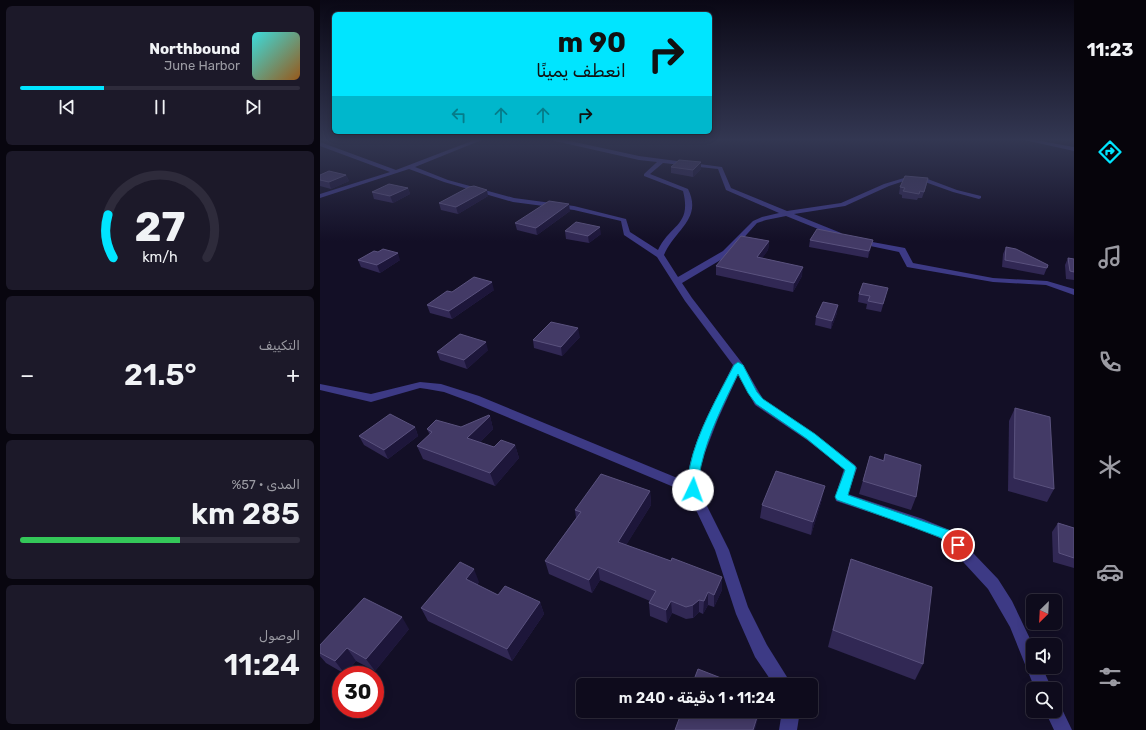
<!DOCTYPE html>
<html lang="ar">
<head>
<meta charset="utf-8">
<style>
  body { margin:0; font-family:Rubik,"Noto Sans Arabic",sans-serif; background:#1c1929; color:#f1f3f6; direction:rtl; height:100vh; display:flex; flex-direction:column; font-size:15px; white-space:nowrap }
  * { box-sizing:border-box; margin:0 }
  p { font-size:13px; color:#9b9ba3 }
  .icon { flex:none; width:22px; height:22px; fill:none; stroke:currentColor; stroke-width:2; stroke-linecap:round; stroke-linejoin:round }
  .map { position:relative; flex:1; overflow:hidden; direction:ltr }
  .drawer { display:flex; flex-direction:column; gap:6px; padding:6px; background:#08060f; width:320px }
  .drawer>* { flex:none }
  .top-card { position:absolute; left:12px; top:12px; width:380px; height:122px; border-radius:6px; box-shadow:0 2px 10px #0003,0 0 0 1px #2e2b3b; direction:rtl; background:#00e5ff; color:#111; overflow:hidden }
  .needle { width:26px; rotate:204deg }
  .buttons { position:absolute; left:706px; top:594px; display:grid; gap:8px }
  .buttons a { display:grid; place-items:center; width:36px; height:36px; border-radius:6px; background:#0e0b1c; box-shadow:0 2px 10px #0003,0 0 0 1px #2e2b3b; font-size:20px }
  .speed { position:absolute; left:12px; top:666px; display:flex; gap:8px; font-size:20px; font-weight:700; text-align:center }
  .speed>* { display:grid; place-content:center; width:52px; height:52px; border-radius:50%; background:#0e0b1c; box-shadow:0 2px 10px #0003,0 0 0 1px #2e2b3b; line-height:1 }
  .speed .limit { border:6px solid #d22; background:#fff; color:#111 }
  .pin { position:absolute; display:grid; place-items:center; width:34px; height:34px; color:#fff; margin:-17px; border:2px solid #fff; border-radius:50%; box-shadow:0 1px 4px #0007 }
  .me { position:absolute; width:44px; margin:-22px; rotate:3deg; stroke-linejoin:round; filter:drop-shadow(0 0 3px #0008) }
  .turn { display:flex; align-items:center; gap:14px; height:84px; padding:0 20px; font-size:18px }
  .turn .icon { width:52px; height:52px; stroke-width:2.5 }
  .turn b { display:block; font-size:28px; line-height:34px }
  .lanes { display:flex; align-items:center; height:38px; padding:0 20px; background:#0003; justify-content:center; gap:20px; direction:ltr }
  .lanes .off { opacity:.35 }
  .big { font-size:30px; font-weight:600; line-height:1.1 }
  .drawer .card { flex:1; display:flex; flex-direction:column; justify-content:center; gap:6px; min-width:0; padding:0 14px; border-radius:6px; background:#1c1929 }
  .drawer .dial { align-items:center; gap:0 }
  .dial svg { height:104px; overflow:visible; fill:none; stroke:#2e2b3b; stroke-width:7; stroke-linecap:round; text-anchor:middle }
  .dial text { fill:#f1f3f6; stroke:none }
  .song { display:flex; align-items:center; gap:12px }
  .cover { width:48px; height:48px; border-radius:6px; background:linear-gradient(135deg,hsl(180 70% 55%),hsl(30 70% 35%)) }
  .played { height:4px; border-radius:2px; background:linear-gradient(90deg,#00e5ff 30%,#2e2b3b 30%) }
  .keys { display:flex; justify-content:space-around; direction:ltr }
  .heat { display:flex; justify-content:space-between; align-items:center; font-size:22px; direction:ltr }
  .charge { height:6px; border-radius:3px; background:linear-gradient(90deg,#34c759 57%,#2e2b3b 0) }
  .trip { position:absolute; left:256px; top:678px; width:242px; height:40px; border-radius:6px; background:#0e0b1c; box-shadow:0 2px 10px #0003,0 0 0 1px #2e2b3b; font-weight:600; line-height:40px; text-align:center; direction:rtl }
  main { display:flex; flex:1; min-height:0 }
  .tabs { display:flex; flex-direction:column; width:72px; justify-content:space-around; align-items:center; background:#06040b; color:#9b9ba3 }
  .tabs .icon { width:28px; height:28px }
  .tabs .selected { color:#00e5ff }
  .tabs b { font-size:18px; color:#f1f3f6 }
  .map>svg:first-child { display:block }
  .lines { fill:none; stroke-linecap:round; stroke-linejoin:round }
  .minor { fill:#3d3a85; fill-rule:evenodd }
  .wall { fill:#312854 }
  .shaded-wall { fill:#1d163a }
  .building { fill:#433a66; stroke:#5a527e }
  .route { fill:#00e5ff; stroke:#0095a6 }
</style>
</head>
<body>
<main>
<nav class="tabs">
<b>11:23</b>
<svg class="icon selected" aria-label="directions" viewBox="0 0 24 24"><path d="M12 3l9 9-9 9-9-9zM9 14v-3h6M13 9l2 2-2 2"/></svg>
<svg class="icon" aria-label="music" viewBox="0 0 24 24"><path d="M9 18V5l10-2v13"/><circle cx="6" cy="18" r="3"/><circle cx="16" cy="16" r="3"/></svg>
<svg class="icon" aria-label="phone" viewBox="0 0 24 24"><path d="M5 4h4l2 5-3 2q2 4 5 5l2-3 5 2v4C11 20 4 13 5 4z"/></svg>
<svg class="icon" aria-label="climate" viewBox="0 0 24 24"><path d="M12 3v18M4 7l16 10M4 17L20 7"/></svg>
<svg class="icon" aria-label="car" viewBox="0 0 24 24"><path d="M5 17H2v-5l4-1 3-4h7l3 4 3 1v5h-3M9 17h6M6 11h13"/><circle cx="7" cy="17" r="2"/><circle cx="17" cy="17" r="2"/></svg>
<svg class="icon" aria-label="filters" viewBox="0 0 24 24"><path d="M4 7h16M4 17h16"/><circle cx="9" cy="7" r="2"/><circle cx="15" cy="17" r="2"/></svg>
</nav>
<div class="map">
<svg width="754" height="730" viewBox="0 0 754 730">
  <rect width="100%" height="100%" fill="#130f26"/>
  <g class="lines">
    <g class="minor">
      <path d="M157 139H164L95 167 128 180 194 198 254 206 306 219 310 232 338 250C350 224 372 226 363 191L324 176V174L337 162 319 160 235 141 233 139H241L319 156 402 167 411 188 467 211 521 203 564 184 584 178H605L637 190 661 196V198L659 199 633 192 605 182 584 181 569 186 525 206 474 214 521 233 522 235 518 237 466 216 446 220 437 223 428 233 409 255 362 283 372 298 422 363 443 399 495 434 535 465 537 468 528 494 603 519 632 531 678 579 692 601 713 645V667H722L732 689H715L690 627 668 589 622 539 594 527 516 501 515 497 524 469 487 440 435 405 418 375 398 419 386 450 381 466 379 490 409 550 428 607 447 645 472 685H454L435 657 416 614 395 550 368 493 151 402 124 392 107 389 100 388 51 402 0 390V384L51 394 100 382 121 384 159 396 367 482C371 441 395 402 413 365L365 301 337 257 304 235 301 221 254 210 193 202 124 182 89 169 0 198V194L70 172 0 146V142L76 170ZM343 163 398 169 406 190 459 213 442 217 433 221 403 251 358 277 344 255C354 230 383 219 368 189L330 174Z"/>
      <path d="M700 139H710L754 147V151Z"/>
      <path d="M536 239 585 248 593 263 673 278 727 281 754 289V295L726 285 673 282 587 267 579 252 536 243Z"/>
      <path d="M735 703 740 705 752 730H734L725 711H735Z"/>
      <path d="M462 711H480L477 730H459Z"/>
    </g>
  </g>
  <g class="wall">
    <path d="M381 162V169L373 177 351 173V167Z"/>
    <path d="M0 175H26L29 181 11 189 0 186Z"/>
    <path d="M607 184 602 198H598L597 200 582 198V195L579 194 580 187Z"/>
    <path d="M88 188 90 194 73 203 54 199 52 192Z"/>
    <path d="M168 196 138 214 121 210 119 203Z"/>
    <path d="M250 211 217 235 197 230 195 223Z"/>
    <path d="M245 231 281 234 269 243 246 239Z"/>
    <path d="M490 240 551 247 548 258 489 247Z"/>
    <path d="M449 241 448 250 442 258 482 276 473 292 396 275V266Z"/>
    <path d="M686 247 728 265 724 275 682 267 683 254Z"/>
    <path d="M748 258 754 259V280L746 279 745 265Z"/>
    <path d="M38 260H80L60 273 41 267Z"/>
    <path d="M174 290 132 319 110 313 107 305 132 292Z"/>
    <path d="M539 294 566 295 561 312 546 309 547 304 538 302Z"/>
    <path d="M517 313 511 329 495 325 496 317Z"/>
    <path d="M260 337 242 356 214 348 213 340Z"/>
    <path d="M168 350 147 369 120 360 117 352Z"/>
    <path d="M695 408 734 489 727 502 688 491 689 421Z"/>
    <path d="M170 416 173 429 160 442 174 447 195 445 199 458 175 486 103 459 97 446 110 435 107 429 141 427Z"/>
    <path d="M95 427 98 436 68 459 44 445 39 436Z"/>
    <path d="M565 454 596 497 591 510 539 494 550 456 563 460Z"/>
    <path d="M330 491 331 505 306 545 351 561 402 577V590L394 607 388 605 383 614 379 612 373 618 366 619 352 613 347 623 330 616 329 603 330 601 280 580 272 593 229 574 225 561 256 518 255 510Z"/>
    <path d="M502 499 491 535 440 518 442 505Z"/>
    <path d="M738 523 754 528V568L733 562 732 532Z"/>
    <path d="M531 559 603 664 595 680 508 647 526 576Z"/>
    <path d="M159 582 157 585 178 595 220 602 224 614 192 661 108 621 101 608Z"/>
    <path d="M89 629 55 671 36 661 25 674 6 663 0 656V645Z"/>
  </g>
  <g class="shaded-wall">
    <path d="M381 162V169L373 177V170Z"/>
    <path d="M26 175 29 181 11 189 9 182Z"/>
    <path d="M88 188 90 194 73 203 70 196Z"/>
    <path d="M167 190 168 196 138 214 136 207Z"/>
    <path d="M249 204 250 211 217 235 216 228Z"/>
    <path d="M280 227 281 234 269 243 268 236Z"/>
    <path d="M553 240 551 247 548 258 549 251Z"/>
    <path d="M449 241 448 250 437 266V257Z"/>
    <path d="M78 253 80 260 60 273 57 265Z"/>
    <path d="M483 267 482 276 473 292 474 283Z"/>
    <path d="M172 282 174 290 132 319 129 311Z"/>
    <path d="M518 305 517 313 511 329 512 321Z"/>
    <path d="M258 328 260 337 242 356 241 347Z"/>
    <path d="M166 342 168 350 147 369 144 360Z"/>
    <path d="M170 416 173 429 151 451 147 438Z"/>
    <path d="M95 427 98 436 68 459 64 450Z"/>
    <path d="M195 445 199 458 175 486 170 473Z"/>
    <path d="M505 486 502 499 491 535 493 522Z"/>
    <path d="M330 491 331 505 300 555 298 542Z"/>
    <path d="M278 567 280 580 272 593 269 580Z"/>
    <path d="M154 569 159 582 151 592 146 579Z"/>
    <path d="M402 577V590L394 607V595Z"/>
    <path d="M388 592V605L383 614 384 601Z"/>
    <path d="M379 600V612L373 618V605Z"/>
    <path d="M351 601 352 613 347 623 346 610Z"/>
    <path d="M220 602 224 614 192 661 187 649Z"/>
    <path d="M82 617 89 629 55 671 46 659Z"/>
    <path d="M27 648 36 661 25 674 15 661Z"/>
    <path d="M439 711H440L435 730H433Z"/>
  </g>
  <g class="building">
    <path d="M359 160 381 162 373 170 351 167Z"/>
    <path d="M9 171 26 175 9 182 0 180V175Z"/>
    <path d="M585 176 608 178 604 192 600 191 599 194 583 191 585 188 580 187Z"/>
    <path d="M69 184 88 188 70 196 52 192Z"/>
    <path d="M154 186 167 190 136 207 119 203 149 187Z"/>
    <path d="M229 201 249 204 216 228 195 223Z"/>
    <path d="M256 222 280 227 268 236 245 231Z"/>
    <path d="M497 229 553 240 549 251 490 240Z"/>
    <path d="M421 236 449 241 437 257 483 267 474 283 396 266Z"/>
    <path d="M686 247 696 249 728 265 727 268 685 260Z"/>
    <path d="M63 249 78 253 57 265 38 260 54 251 58 252Z"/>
    <path d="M748 258 754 259V272L750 271Z"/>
    <path d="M154 277 172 282 129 311 107 305 127 291 132 292Z"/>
    <path d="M543 283 568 288 563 304 548 301 550 296 539 294Z"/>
    <path d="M503 302 518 305 512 321 496 317Z"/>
    <path d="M231 322 258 328 241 347 213 340Z"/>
    <path d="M140 334 166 342 144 360 117 352Z"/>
    <path d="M695 408 730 417 734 489 694 478Z"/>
    <path d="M70 414 95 427 64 450 39 436Z"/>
    <path d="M169 415 170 416 147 438 174 447 181 440 195 445 170 473 97 446 112 432 107 429 116 420 141 427Z"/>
    <path d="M565 454 601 465 596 497 543 481 550 456 564 461Z"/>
    <path d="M456 471 505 486 493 522 442 505Z"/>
    <path d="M281 474 330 491 298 542 351 561 352 558 402 577 394 595 388 592 384 601 379 600 373 605 366 607 351 601 346 610 329 603 336 591 278 567 269 580 225 561 261 512 255 510Z"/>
    <path d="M738 523 754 528V558L739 553Z"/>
    <path d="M531 559 612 587 603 664 513 630Z"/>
    <path d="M140 562 154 569 146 579 178 595 185 586 220 602 187 649 101 608Z"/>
    <path d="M44 598 82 617 46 659 27 648 15 661 0 653V645Z"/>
    <path d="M378 669 419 685H372Z"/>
    <path d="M362 711H439L433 730H355Z"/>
  </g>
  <linearGradient id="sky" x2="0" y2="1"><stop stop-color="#0a0815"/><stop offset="0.58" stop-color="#333752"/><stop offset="1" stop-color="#333752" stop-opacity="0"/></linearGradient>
  <rect width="754" height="241" fill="url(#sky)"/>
  <path class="route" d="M418 362 423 365 437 392 443 399 495 434 535 466 536 468 528 495 631 531 642 542 644 545 642 549C631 553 628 541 619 537 585 524 551 512 517 500L515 497 525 470 487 439 436 404 428 393 418 374C404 403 388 434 381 466 379 473 379 482 379 490L377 494 373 495 369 494 368 490C368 482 368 474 370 466 377 432 398 396 414 365Z"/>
</svg>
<div class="buttons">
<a><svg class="needle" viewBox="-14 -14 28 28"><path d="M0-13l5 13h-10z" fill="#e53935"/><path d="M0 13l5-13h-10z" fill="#9b9ba3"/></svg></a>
<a><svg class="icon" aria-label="sound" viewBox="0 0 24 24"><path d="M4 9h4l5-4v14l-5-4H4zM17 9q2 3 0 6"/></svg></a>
<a><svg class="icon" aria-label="search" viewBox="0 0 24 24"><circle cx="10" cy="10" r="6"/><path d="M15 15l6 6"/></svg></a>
</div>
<div class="speed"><div class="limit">30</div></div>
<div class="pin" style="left:638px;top:545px;background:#d93025"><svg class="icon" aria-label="arrive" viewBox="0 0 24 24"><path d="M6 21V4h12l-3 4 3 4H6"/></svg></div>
<svg class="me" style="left:373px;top:490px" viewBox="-20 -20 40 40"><circle r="19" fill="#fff"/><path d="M0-13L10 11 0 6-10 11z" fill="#00e5ff"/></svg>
<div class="trip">11:24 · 1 دقيقة · 240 m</div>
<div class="top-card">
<div class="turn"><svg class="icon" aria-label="right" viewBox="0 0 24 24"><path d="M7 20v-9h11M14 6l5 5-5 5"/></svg><div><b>90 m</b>انعطف يمينًا</div></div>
<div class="lanes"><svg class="icon off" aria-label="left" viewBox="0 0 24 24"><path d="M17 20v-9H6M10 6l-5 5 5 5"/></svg><svg class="icon off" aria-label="ahead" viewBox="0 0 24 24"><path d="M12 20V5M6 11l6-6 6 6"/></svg><svg class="icon off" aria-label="ahead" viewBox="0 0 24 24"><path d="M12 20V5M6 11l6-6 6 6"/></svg><svg class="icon" aria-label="right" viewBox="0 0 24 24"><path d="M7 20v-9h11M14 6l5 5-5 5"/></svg></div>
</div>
</div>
<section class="drawer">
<div class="card">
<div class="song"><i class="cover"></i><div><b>Northbound</b><p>June Harbor</p></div></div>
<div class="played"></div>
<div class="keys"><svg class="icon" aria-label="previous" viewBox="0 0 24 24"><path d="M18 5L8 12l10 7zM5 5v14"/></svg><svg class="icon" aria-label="pause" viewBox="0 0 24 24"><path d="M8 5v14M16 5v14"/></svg><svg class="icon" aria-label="next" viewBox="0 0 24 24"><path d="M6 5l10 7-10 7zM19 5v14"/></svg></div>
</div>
<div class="card dial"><svg viewBox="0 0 100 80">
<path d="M14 69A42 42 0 1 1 86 69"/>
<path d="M14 69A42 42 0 0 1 10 36" stroke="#00e5ff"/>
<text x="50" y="56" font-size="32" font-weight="700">27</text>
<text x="50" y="72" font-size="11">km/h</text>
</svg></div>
<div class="card"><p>التكييف</p>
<div class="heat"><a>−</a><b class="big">21.5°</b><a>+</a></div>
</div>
<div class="card"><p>المدى · 57%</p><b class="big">285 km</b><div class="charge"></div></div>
<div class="card"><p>الوصول</p><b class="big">11:24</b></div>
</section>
</main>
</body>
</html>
